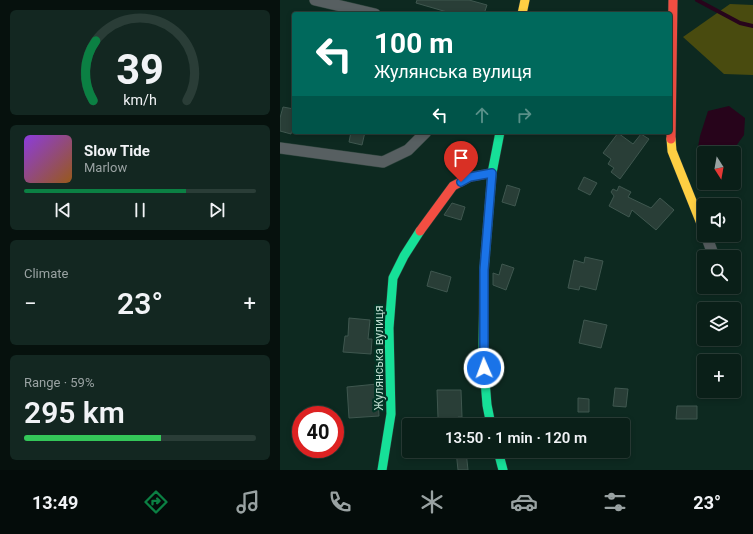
<!DOCTYPE html>
<html lang="en">
<head>
<meta charset="utf-8">
<style>
  body { margin:0; font-family:Roboto,sans-serif; background:#132721; color:#f1f3f6; height:100vh; display:flex; flex-direction:column; font-size:15px; white-space:nowrap }
  * { box-sizing:border-box; margin:0 }
  p { font-size:13px; color:#99a2a2 }
  .icon { flex:none; width:22px; height:22px; fill:none; stroke:currentColor; stroke-width:2; stroke-linecap:round; stroke-linejoin:round }
  .map { position:relative; flex:1; overflow:hidden }
  .details { display:flex; flex-direction:column; gap:10px; padding:10px; background:#06110d; width:280px }
  .details>* { flex:none }
  .banner { position:absolute; left:12px; top:12px; width:380px; height:122px; border-radius:4px; box-shadow:0 2px 6px #0003,0 0 0 1px #2a3d37; background:#00695c; color:#fff; overflow:hidden }
  .needle { width:26px; rotate:169deg }
  .tools { position:absolute; left:417px; top:146px; display:grid; gap:8px }
  .tools a { display:grid; place-items:center; width:44px; height:44px; border-radius:4px; background:#0a1f18; box-shadow:0 2px 6px #0003,0 0 0 1px #2a3d37; font-size:20px }
  .speed { position:absolute; left:12px; top:406px; display:flex; gap:8px; font-size:20px; font-weight:700; text-align:center }
  .speed>* { display:grid; place-content:center; width:52px; height:52px; border-radius:50%; background:#0a1f18; box-shadow:0 2px 6px #0003,0 0 0 1px #2a3d37; line-height:1 }
  .speed .limit { border:6px solid #d22; background:#fff; color:#111 }
  .pin { position:absolute; display:grid; place-items:center; width:34px; height:34px; color:#fff; margin:-41px -17px; border-radius:50% 50% 50% 0; rotate:-45deg; box-shadow:0 0 4px #0007 }
  .pin .icon { rotate:45deg }
  .me { position:absolute; width:44px; margin:-22px; rotate:358deg; stroke-linejoin:round; filter:drop-shadow(0 0 3px #0008) }
  .turn { display:flex; align-items:center; gap:14px; height:84px; padding:0 16px; font-size:18px }
  .turn .icon { width:52px; height:52px; stroke-width:2.5 }
  .turn b { display:block; font-size:28px; line-height:34px }
  .lanes { display:flex; align-items:center; height:38px; padding:0 16px; background:#0003; justify-content:center; gap:20px; direction:ltr }
  .lanes .off { opacity:.35 }
  .big { font-size:30px; font-weight:600; line-height:1.1 }
  .details .tile { flex:1; display:flex; flex-direction:column; justify-content:center; gap:6px; min-width:0; padding:0 14px; border-radius:6px; background:#132721 }
  .details .dial { align-items:center; gap:0 }
  .dial svg { height:104px; overflow:visible; fill:none; stroke:#2a3d37; stroke-width:7; stroke-linecap:round; text-anchor:middle }
  .dial text { fill:#f1f3f6; stroke:none }
  .song { display:flex; align-items:center; gap:12px }
  .cover { width:48px; height:48px; border-radius:6px; background:linear-gradient(135deg,hsl(270 70% 55%),hsl(30 70% 35%)) }
  .played { height:4px; border-radius:2px; background:linear-gradient(90deg,#0b8043 70%,#2a3d37 70%) }
  .keys { display:flex; justify-content:space-around; direction:ltr }
  .heat { display:flex; justify-content:space-between; align-items:center; font-size:22px; direction:ltr }
  .charge { height:6px; border-radius:3px; background:linear-gradient(90deg,#34c759 59%,#2a3d37 0) }
  .trip { position:absolute; left:122px; top:418px; width:228px; height:40px; border-radius:4px; background:#0a1f18; box-shadow:0 2px 6px #0003,0 0 0 1px #2a3d37; font-weight:600; line-height:40px; text-align:center }
  .dock { display:flex; height:64px; justify-content:space-around; align-items:center; background:#040c0a; color:#99a2a2 }
  .dock .icon { width:28px; height:28px }
  .dock .current { color:#0b8043 }
  .dock b { font-size:18px; color:#f1f3f6 }
  main { display:flex; flex:1; min-height:0 }
  .map>svg:first-child { display:block }
  .green { fill:#494b0f }
  .water { fill:#27041b }
  .lines { fill:none; stroke-linecap:round; stroke-linejoin:round }
  .stream { stroke:#27041b; stroke-width:4 }
  .building { fill:#293e37; stroke:#3f574f }
  .street-casing { stroke:#2c433b; stroke-width:12 }
  .fast-casing { stroke:#2c433b; stroke-width:10 }
  .slow-casing { stroke:#2c433b; stroke-width:10 }
  .jam-casing { stroke:#2c433b; stroke-width:10 }
  .street { stroke:#575f61; stroke-width:11 }
  .fast { stroke:#16e098; stroke-width:9 }
  .slow { stroke:#ffcf43; stroke-width:9 }
  .jam { stroke:#f24e42; stroke-width:9 }
  .route-casing { stroke:#114b97; stroke-width:10 }
  .route { stroke:#1a73e8; stroke-width:7 }
  .labels { text-anchor:middle; stroke-width:4; stroke-linejoin:round; paint-order:stroke }
  .street-label { font-size:12px; fill:#bcdacd; stroke:#023425 }
</style>
</head>
<body>
<main>
<section class="details">
<div class="tile dial"><svg viewBox="0 0 100 80">
<path d="M14 69A42 42 0 1 1 86 69"/>
<path d="M14 69A42 42 0 0 1 16 23" stroke="#0b8043"/>
<text x="50" y="56" font-size="32" font-weight="700">39</text>
<text x="50" y="72" font-size="11">km/h</text>
</svg></div>
<div class="tile">
<div class="song"><i class="cover"></i><div><b>Slow Tide</b><p>Marlow</p></div></div>
<div class="played"></div>
<div class="keys"><svg class="icon" aria-label="previous" viewBox="0 0 24 24"><path d="M18 5L8 12l10 7zM5 5v14"/></svg><svg class="icon" aria-label="pause" viewBox="0 0 24 24"><path d="M8 5v14M16 5v14"/></svg><svg class="icon" aria-label="next" viewBox="0 0 24 24"><path d="M6 5l10 7-10 7zM19 5v14"/></svg></div>
</div>
<div class="tile"><p>Climate</p>
<div class="heat"><a>−</a><b class="big">23°</b><a>+</a></div>
</div>
<div class="tile"><p>Range · 59%</p><b class="big">295 km</b><div class="charge"></div></div>
</section>
<div class="map">
<svg width="473" height="470" viewBox="0 0 473 470">
  <rect width="100%" height="100%" fill="#0d2920"/>
  <path class="green" d="M450 4 473 5V75L444 74 403 37Z"/>
  <path class="water" d="M449 106 465 118 464 135 451 153H424V171L416 158 420 136 428 111Z"/>
  <g class="lines">
    <path class="stream" d="M417 0 460 23 473 26"/>
  </g>
  <g class="building">
    <path d="M137 0H189L207 5 204 14H174L136 3Z"/>
    <path d="M3 107 14 109V120L11 134 0 131V118Z"/>
    <path d="M71 132H85L82 145 69 142Z"/>
    <path d="M338 133 353 144 361 134 369 139 340 179 331 172 334 168 328 164 331 159 323 153Z"/>
    <path d="M304 177 317 183 310 195 298 189Z"/>
    <path d="M227 185 240 189 235 206 222 202Z"/>
    <path d="M339 186 351 192 348 197 371 208 380 198 394 210 376 230 352 210 349 217 329 206 334 196 331 192 333 189 337 191Z"/>
    <path d="M172 203 185 207 181 220 164 215Z"/>
    <path d="M305 257 323 261 316 290 300 286 299 290 288 288 294 260 304 263Z"/>
    <path d="M222 264 234 268 226 290 213 285V273L219 275Z"/>
    <path d="M151 271 171 277 167 292 147 286Z"/>
    <path d="M69 318 90 320 88 339H92L91 354 63 352 65 336H68Z"/>
    <path d="M304 320 327 325 321 348 299 343Z"/>
    <path d="M97 384 99 416 69 418 67 387Z"/>
    <path d="M335 388 348 389 346 407 333 406Z"/>
    <path d="M157 390H181L182 417H178L179 425H162V418H158Z"/>
    <path d="M298 398 309 399V412H298Z"/>
    <path d="M397 406H417V419H396Z"/>
    <path d="M176 451H186L188 470H178Z"/>
  </g>
  <g class="lines">
    <g class="street-casing">
      <g id="street">
        <path d="M35 0 95 14"/>
        <path d="M0 148 103 162 128 150 146 132"/>
        <path d="M426 235 433 254"/>
      </g>
    </g>
    <g class="fast-casing">
      <g id="fast">
        <path d="M211 425 207 405 203 356 204 270 212 173 220 132"/>
        <path d="M218 451 223 470"/>
        <path d="M102 470 111 414 109 328 113 278 124 256 140 231"/>
      </g>
    </g>
    <g class="slow-casing">
      <g id="slow">
        <path d="M242 14 245 0"/>
        <path d="M391 139 392 151 424 231"/>
      </g>
    </g>
    <g class="jam-casing">
      <g id="jam">
        <path d="M391 139 393 0"/>
        <path d="M140 231 173 186 190 177 212 173"/>
      </g>
    </g>
    <use href="#street" class="street"/>
    <use href="#fast" class="fast"/>
    <use href="#slow" class="slow"/>
    <use href="#jam" class="jam"/>
  </g>
  <g class="lines">
    <g class="route-casing">
      <path id="route" d="M181 182 190 177 212 173 204 270V368"/>
    </g>
    <use href="#route" class="route"/>
  </g>
  <g class="labels">
    <g class="street-label">
      <text transform="translate(99 358) rotate(-90)" y="4">Жулянська вулиця</text>
    </g>
  </g>
</svg>
<div class="tools">
<a><svg class="needle" viewBox="-14 -14 28 28"><path d="M0-13l5 13h-10z" fill="#e53935"/><path d="M0 13l5-13h-10z" fill="#99a2a2"/></svg></a>
<a><svg class="icon" aria-label="sound" viewBox="0 0 24 24"><path d="M4 9h4l5-4v14l-5-4H4zM17 9q2 3 0 6"/></svg></a>
<a><svg class="icon" aria-label="search" viewBox="0 0 24 24"><circle cx="10" cy="10" r="6"/><path d="M15 15l6 6"/></svg></a>
<a><svg class="icon" aria-label="layers" viewBox="0 0 24 24"><path d="M12 4l9 5-9 5-9-5zM3 14l9 5 9-5"/></svg></a>
<a>+</a>
</div>
<div class="speed"><div class="limit">40</div></div>
<div class="pin" style="left:181px;top:182px;background:#d93025"><svg class="icon" aria-label="arrive" viewBox="0 0 24 24"><path d="M6 21V4h12l-3 4 3 4H6"/></svg></div>
<svg class="me" style="left:204px;top:368px" viewBox="-20 -20 40 40"><circle r="17" fill="#1a73e8" stroke="#fff" stroke-width="3"/><path d="M0-11L8 9 0 5-8 9z" fill="#fff"/></svg>
<div class="trip">13:50 · 1 min · 120 m</div>
<div class="banner">
<div class="turn"><svg class="icon" aria-label="left" viewBox="0 0 24 24"><path d="M17 20v-9H6M10 6l-5 5 5 5"/></svg><div><b>100 m</b>Жулянська вулиця</div></div>
<div class="lanes"><svg class="icon" aria-label="left" viewBox="0 0 24 24"><path d="M17 20v-9H6M10 6l-5 5 5 5"/></svg><svg class="icon off" aria-label="ahead" viewBox="0 0 24 24"><path d="M12 20V5M6 11l6-6 6 6"/></svg><svg class="icon off" aria-label="right" viewBox="0 0 24 24"><path d="M7 20v-9h11M14 6l5 5-5 5"/></svg></div>
</div>
</div>
</main>
<nav class="dock">
<b>13:49</b>
<svg class="icon current" aria-label="directions" viewBox="0 0 24 24"><path d="M12 3l9 9-9 9-9-9zM9 14v-3h6M13 9l2 2-2 2"/></svg>
<svg class="icon" aria-label="music" viewBox="0 0 24 24"><path d="M9 18V5l10-2v13"/><circle cx="6" cy="18" r="3"/><circle cx="16" cy="16" r="3"/></svg>
<svg class="icon" aria-label="phone" viewBox="0 0 24 24"><path d="M5 4h4l2 5-3 2q2 4 5 5l2-3 5 2v4C11 20 4 13 5 4z"/></svg>
<svg class="icon" aria-label="climate" viewBox="0 0 24 24"><path d="M12 3v18M4 7l16 10M4 17L20 7"/></svg>
<svg class="icon" aria-label="car" viewBox="0 0 24 24"><path d="M5 17H2v-5l4-1 3-4h7l3 4 3 1v5h-3M9 17h6M6 11h13"/><circle cx="7" cy="17" r="2"/><circle cx="17" cy="17" r="2"/></svg>
<svg class="icon" aria-label="filters" viewBox="0 0 24 24"><path d="M4 7h16M4 17h16"/><circle cx="9" cy="7" r="2"/><circle cx="15" cy="17" r="2"/></svg>
<b>23°</b>
</nav>
</body>
</html>
